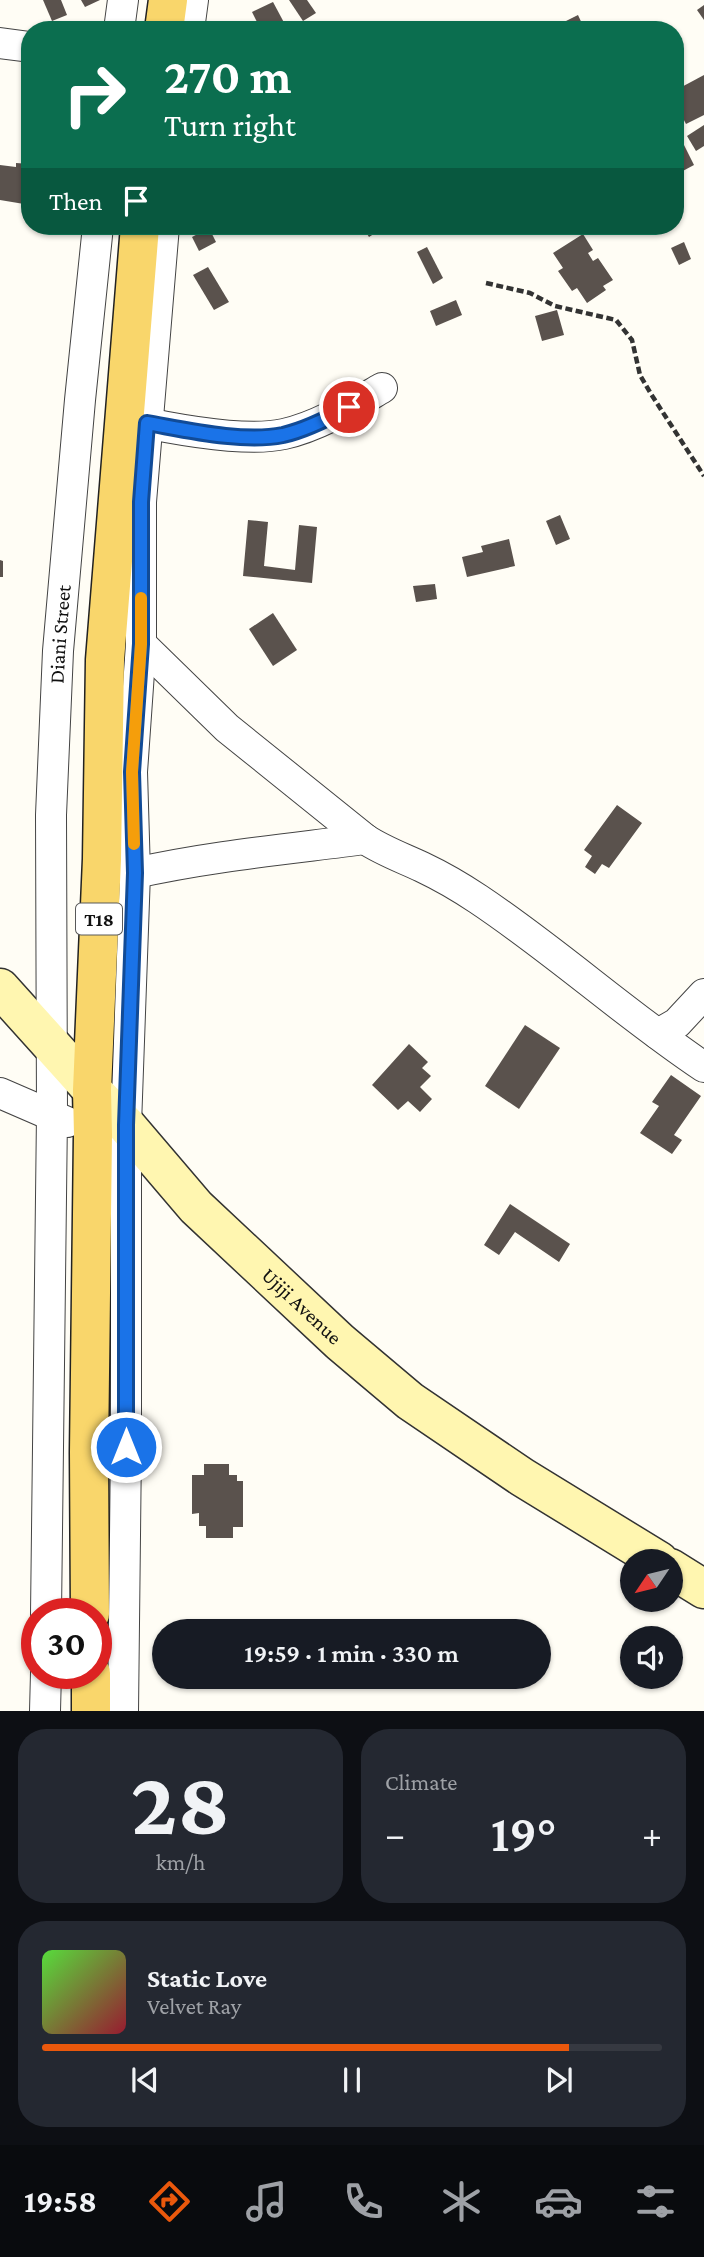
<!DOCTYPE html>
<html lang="en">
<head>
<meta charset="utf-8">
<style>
  body { margin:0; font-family:"Crimson Pro",serif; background:#242831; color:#f1f3f6; height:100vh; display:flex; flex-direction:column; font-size:26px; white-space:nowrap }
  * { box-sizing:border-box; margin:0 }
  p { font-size:23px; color:#9ea1a6 }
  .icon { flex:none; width:38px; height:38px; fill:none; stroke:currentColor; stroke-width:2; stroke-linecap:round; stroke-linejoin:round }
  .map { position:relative; height:1711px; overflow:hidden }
  .drawer { display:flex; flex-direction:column; gap:18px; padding:18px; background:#0d0f14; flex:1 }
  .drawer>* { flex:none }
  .banner { position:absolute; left:21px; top:21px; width:663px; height:214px; border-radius:28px; box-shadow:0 2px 5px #0004; background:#0b6e4f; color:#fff; overflow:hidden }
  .needle { width:46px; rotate:235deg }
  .tools { position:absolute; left:620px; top:1549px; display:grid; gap:14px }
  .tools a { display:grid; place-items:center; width:63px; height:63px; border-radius:50%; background:#171b24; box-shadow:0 2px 5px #0004; font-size:35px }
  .speed { position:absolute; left:21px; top:1598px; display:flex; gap:14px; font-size:35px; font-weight:700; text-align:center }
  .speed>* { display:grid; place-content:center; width:91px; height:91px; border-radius:50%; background:#171b24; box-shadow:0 2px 5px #0004; line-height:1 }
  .speed .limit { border:10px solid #d22; background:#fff; color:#111 }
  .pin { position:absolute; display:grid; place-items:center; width:60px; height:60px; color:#fff; margin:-30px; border:4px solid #fff; border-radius:50%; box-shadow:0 2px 7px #0007 }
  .me { position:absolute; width:77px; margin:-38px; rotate:0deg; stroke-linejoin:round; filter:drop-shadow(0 0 5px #0008) }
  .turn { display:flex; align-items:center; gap:24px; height:147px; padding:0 28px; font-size:32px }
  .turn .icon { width:91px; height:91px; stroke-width:2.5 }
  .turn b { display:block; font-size:49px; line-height:60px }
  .then { display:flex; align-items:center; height:66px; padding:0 28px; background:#0003; gap:14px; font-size:26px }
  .big { font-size:52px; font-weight:600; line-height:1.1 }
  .drawer .tile { flex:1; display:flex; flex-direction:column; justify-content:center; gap:10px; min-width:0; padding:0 24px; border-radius:28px; background:#242831 }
  .drawer .dial { align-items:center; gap:0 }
  .dial b { font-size:91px; line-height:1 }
  .song { display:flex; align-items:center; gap:21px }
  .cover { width:84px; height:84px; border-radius:10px; background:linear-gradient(135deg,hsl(110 70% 55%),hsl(350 70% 35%)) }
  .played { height:7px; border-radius:4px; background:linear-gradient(90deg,#ea580c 85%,#363941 85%) }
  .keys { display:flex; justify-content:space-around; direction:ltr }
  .heat { display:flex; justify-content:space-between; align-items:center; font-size:38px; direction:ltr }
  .drawer .tiles { flex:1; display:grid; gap:18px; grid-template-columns:1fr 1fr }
  .tile:last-child { grid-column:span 2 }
  .trip { position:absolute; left:152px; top:1619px; width:399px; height:70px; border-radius:35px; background:#171b24; box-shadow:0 2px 5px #0004; font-weight:600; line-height:70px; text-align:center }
  .dock { display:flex; height:112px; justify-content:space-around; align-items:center; background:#090b0e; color:#9ea1a6 }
  .dock .icon { width:49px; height:49px }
  .dock .on { color:#ea580c }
  .dock b { font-size:32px; color:#f1f3f6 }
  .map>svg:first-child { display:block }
  .building { fill:#5a524d }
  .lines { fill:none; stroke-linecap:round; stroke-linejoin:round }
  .street-casing { stroke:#444; stroke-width:32 }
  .secondary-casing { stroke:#333; stroke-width:41 }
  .primary-casing { stroke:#222; stroke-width:41 }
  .path { stroke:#333; stroke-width:4.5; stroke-dasharray:7 3.5; stroke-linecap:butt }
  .street { stroke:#fff; stroke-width:30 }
  .secondary { stroke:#fff6b0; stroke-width:38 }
  .primary { stroke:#f9d66b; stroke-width:38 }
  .route-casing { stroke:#114b97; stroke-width:18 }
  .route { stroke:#1a73e8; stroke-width:12 }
  .slow { stroke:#f59e0b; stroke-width:12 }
  .labels { text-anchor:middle; stroke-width:7; stroke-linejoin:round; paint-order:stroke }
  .shield { fill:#fff; stroke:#585858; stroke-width:2 }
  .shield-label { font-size:19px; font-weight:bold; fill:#111 }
  .street-label { font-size:21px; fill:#111; stroke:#fff }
</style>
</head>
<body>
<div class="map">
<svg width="704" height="1711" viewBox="0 0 704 1711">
  <rect width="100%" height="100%" fill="#fffdf5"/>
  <g class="building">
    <path d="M43 0H61L67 15 52 21Z"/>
    <path d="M81 0H100L85 7Z"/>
    <path d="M289 0H307L316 13 303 21Z"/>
    <path d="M273 2 288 30H261L252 12Z"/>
    <path d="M704 5V20L697 10Z"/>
    <path d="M578 15 585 30H570L566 21Z"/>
    <path d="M70 23 75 30H60Z"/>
    <path d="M704 75V115L686 124 676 105V90Z"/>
    <path d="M704 125V146L696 151 687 136Z"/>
    <path d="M681 139 694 165 679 173 676 166V142Z"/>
    <path d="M16 163 30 164V205L0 200V165L16 167Z"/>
    <path d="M228 226H257V230L228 228Z"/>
    <path d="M362 226H378L380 230 369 237Z"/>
    <path d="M209 228 216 242 199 251 192 237Z"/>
    <path d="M583 234 593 250 588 253 593 261 598 258 613 280 603 286 606 290 587 303 577 288 572 291 558 271 563 268 553 253Z"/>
    <path d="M684 242 691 259 679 265 671 248Z"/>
    <path d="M427 247 443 278 433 284 417 252Z"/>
    <path d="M208 267 229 302 214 310 193 275Z"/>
    <path d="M456 300 462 315 436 326 430 311Z"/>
    <path d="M557 310 564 335 542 341 535 316Z"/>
    <path d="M560 515 570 539 556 545 546 521Z"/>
    <path d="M248 520 268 522 264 566 295 570 299 525 317 527 312 583 243 576Z"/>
    <path d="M509 539 515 566 467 577 462 557 483 552 481 546Z"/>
    <path d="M0 560 3 561V577H0Z"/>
    <path d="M435 584 437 599 416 602 413 586Z"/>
    <path d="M273 613 297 650 273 666 249 629Z"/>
    <path d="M617 805 642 823 609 868 602 864 595 874 585 867 592 856 584 850Z"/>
    <path d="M525 1025 560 1048 519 1109 485 1086Z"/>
    <path d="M409 1044 428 1062 422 1068 431 1076 420 1087 432 1099 420 1112 408 1101 398 1110 372 1085Z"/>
    <path d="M671 1075 701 1096 674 1135 682 1140 672 1154 640 1133 659 1106 652 1102Z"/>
    <path d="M510 1204 570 1244 559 1262 515 1232 499 1255 484 1245Z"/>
    <path d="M204 1464H229V1475H237V1481H243V1527H233V1538H206V1526H199V1513L192 1514V1475H204Z"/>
  </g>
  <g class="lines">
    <g class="street-casing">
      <g id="street">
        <path d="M119 30 123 0"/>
        <path d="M189 30 193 0"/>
        <path d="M0 43 30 47"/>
        <path d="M127 419C168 428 244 443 284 434 319 426 351 406 382 388"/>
        <path d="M141 644 227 728 365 839C383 851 403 858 422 867 441 876 460 887 478 899 556 951 626 1015 704 1067"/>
        <path d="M135 873C211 856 288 849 365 839"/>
        <path d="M658 1034 677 1023 704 994"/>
        <path d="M0 1093 67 1122"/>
        <path id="s1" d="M46 1614 52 1114 51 815 58 651 80 400 98 226"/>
        <path d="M45 1711 46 1673"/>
        <path d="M123 1711 126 1447V1125L135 873 132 772 141 644V502L164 226"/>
      </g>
    </g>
    <g class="secondary-casing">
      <g id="secondary">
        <path id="s2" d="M0 988 92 1090 126 1125 196 1207 340 1342 410 1401 522 1477 659 1561"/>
        <path d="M670 1568 704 1589"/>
      </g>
    </g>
    <g class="primary-casing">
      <g id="primary">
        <path d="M164 30 168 0"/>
        <path d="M90 1614 89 1452 93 1135 92 1090 102 859 105 660 140 226"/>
        <path d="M91 1673V1711"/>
      </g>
    </g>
    <path class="path" d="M486 283 530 293 555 306 616 320 632 340 640 375 651 394 704 476"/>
    <use href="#street" class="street"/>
    <use href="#secondary" class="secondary"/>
    <use href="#primary" class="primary"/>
  </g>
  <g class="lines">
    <g class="route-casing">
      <path id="route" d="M126 1447V1125L135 873 132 772 141 644V502L147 423C187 430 243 443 283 435 305 430 329 418 349 407"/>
    </g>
    <use href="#route" class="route"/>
    <path class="slow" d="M134 844 132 772 141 644V598"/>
  </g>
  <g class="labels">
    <rect class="shield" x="76" y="903.5" width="46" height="31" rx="5"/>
    <g class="shield-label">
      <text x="99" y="926">T18</text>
    </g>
    <g class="street-label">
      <text dy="7" stroke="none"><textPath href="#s1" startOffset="980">Diani Street</textPath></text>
      <text dy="7" stroke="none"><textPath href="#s2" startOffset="439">Ujiji Avenue</textPath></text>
    </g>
  </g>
</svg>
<div class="tools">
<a><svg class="needle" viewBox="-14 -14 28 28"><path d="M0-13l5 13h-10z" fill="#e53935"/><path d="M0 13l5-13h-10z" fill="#9ea1a6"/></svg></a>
<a><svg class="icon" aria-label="sound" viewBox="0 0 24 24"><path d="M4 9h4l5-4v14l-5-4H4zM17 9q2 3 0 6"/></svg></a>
</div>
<div class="speed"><div class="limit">30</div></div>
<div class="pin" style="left:349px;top:407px;background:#d93025"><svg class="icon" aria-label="arrive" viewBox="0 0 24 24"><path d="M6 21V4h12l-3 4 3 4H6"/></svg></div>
<svg class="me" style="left:126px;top:1447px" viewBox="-20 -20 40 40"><circle r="17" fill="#1a73e8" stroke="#fff" stroke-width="3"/><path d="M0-11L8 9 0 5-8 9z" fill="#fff"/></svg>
<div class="trip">19:59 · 1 min · 330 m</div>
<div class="banner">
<div class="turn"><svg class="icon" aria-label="right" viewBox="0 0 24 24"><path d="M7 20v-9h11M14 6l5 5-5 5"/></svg><div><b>270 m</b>Turn right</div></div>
<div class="then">Then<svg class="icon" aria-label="arrive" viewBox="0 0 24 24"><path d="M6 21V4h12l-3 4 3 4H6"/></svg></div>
</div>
</div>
<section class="drawer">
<div class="tiles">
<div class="tile dial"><b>28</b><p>km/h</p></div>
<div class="tile"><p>Climate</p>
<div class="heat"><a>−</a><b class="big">19°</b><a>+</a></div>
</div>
<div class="tile">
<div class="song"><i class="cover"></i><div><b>Static Love</b><p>Velvet Ray</p></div></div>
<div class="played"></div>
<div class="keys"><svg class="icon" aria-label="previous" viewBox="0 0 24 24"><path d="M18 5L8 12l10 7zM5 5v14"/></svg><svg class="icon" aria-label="pause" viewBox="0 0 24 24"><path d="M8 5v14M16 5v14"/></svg><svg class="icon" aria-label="next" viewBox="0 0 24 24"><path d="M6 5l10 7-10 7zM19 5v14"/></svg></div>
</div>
</div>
</section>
<nav class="dock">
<b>19:58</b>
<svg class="icon on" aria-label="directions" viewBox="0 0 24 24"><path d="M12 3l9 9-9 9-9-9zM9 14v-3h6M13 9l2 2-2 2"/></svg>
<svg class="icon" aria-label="music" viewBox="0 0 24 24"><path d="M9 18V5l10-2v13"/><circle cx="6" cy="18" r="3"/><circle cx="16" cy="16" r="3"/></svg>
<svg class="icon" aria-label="phone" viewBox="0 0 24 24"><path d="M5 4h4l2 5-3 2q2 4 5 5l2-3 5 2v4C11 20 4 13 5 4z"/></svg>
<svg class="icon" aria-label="climate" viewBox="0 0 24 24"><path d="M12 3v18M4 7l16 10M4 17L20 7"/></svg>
<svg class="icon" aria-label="car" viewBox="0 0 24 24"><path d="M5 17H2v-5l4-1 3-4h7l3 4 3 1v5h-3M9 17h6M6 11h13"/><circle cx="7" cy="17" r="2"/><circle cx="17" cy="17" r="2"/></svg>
<svg class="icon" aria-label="filters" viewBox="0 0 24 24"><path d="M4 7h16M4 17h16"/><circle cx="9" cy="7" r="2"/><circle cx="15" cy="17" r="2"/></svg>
</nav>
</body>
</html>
